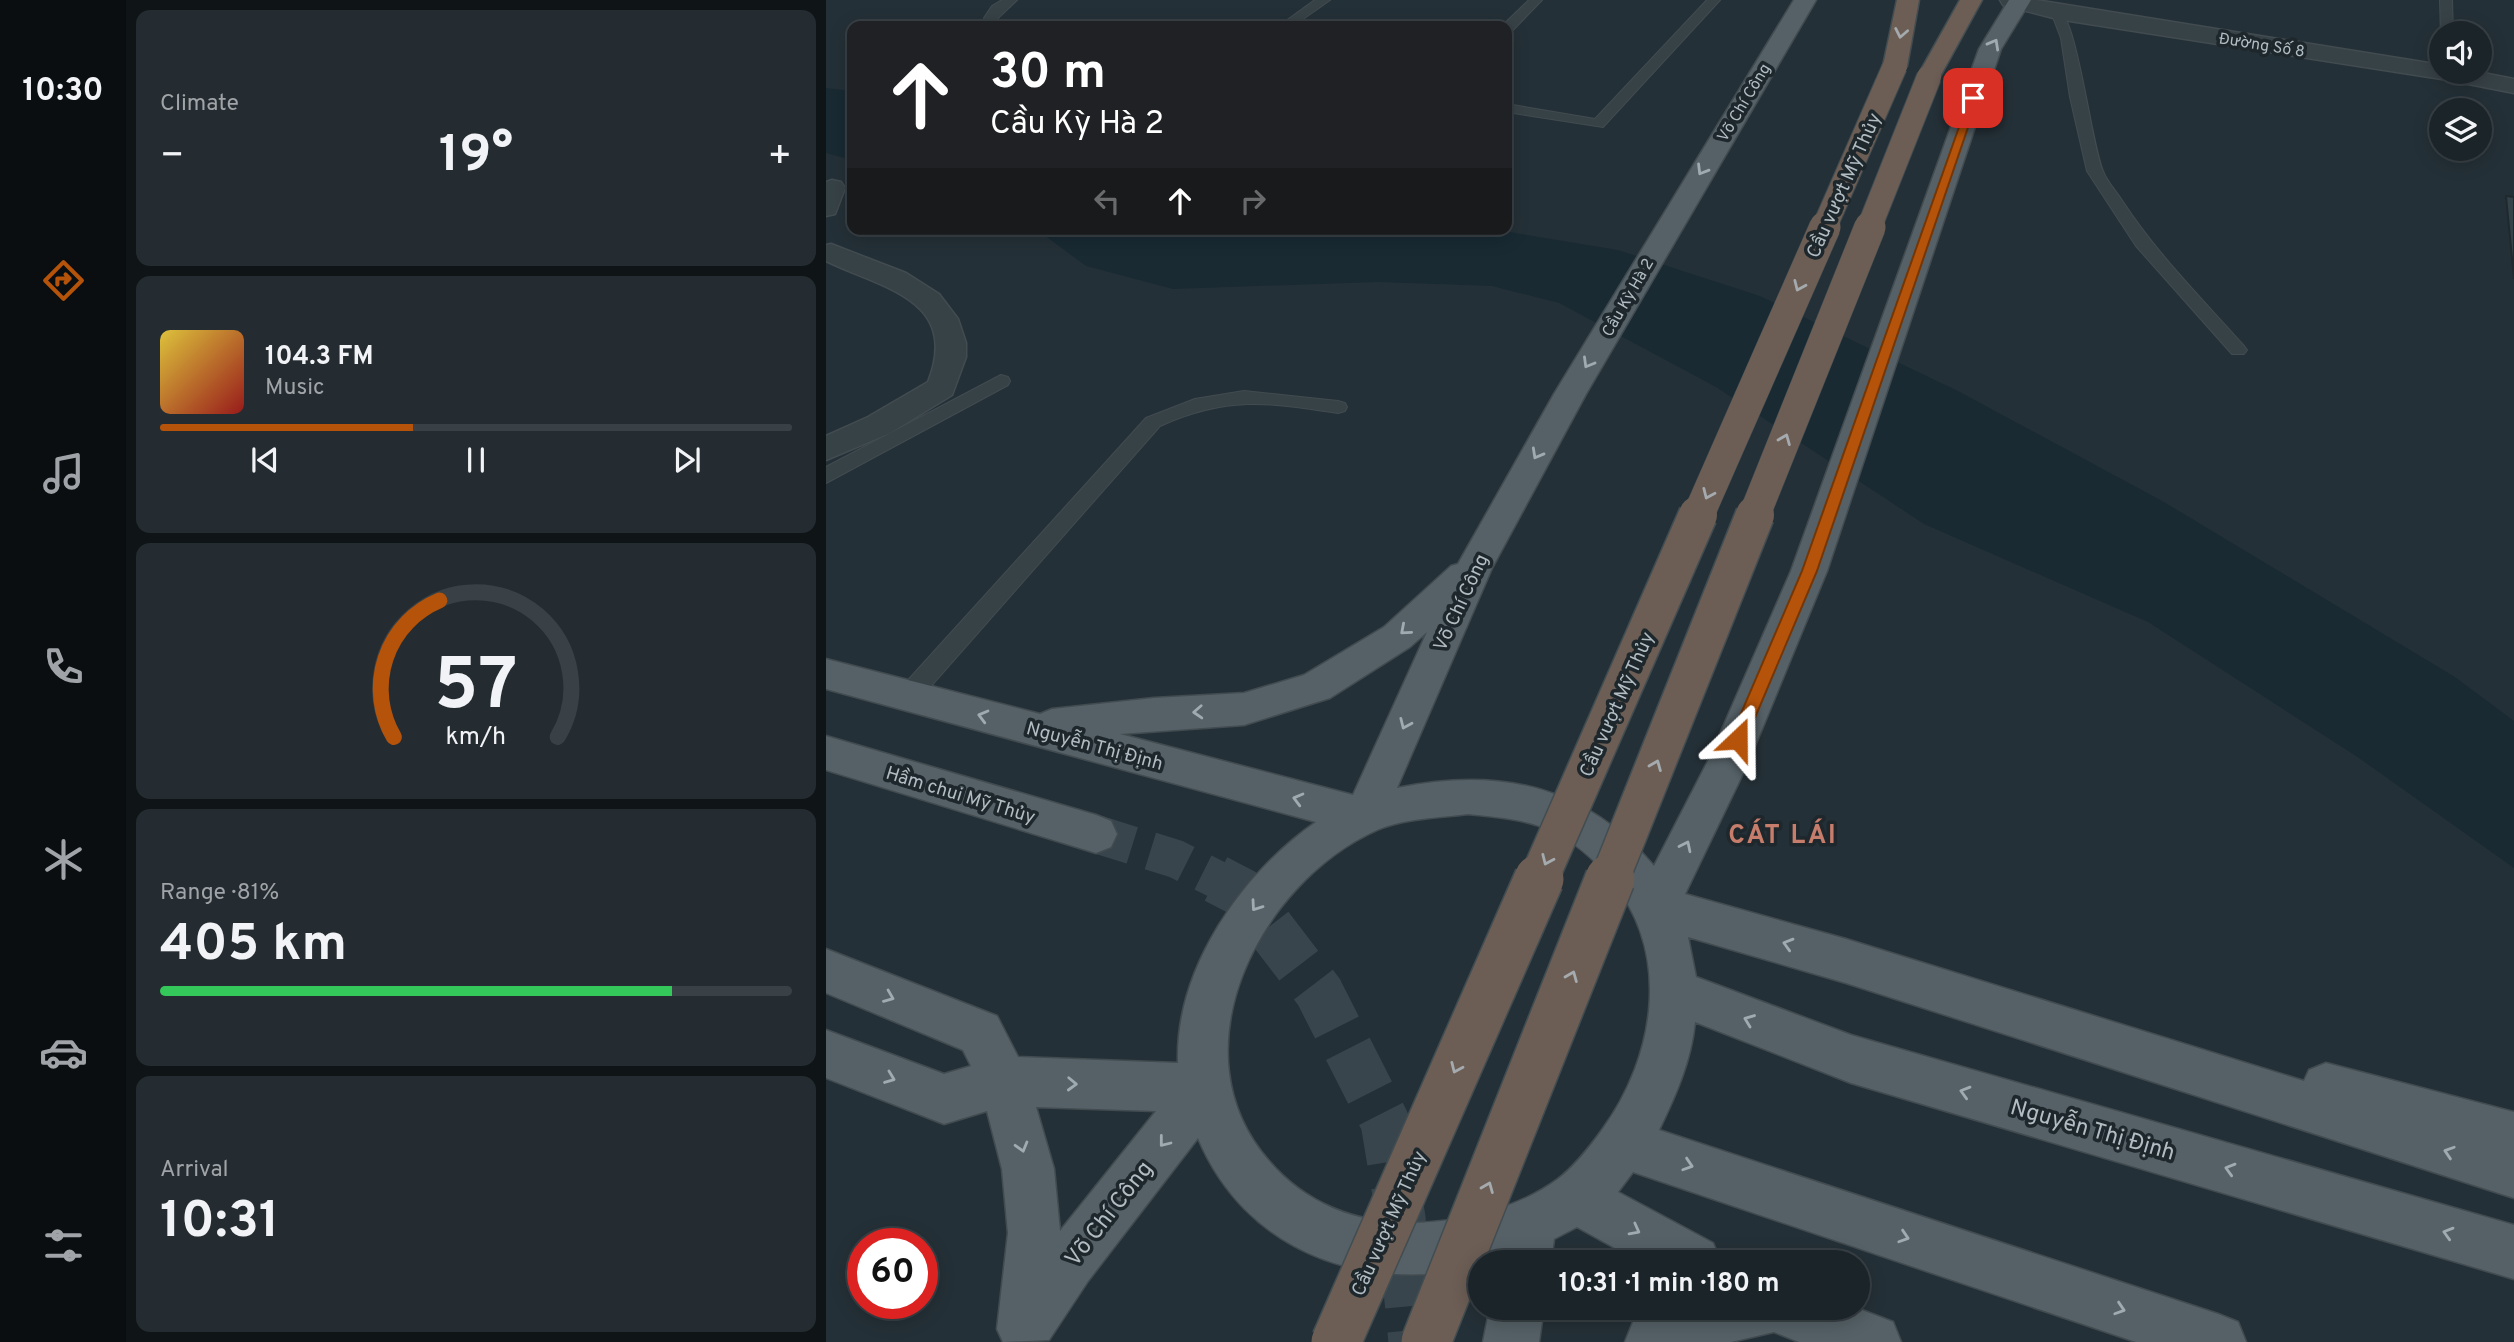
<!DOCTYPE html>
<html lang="en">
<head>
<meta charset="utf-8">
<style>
  body { margin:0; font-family:Overpass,sans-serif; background:#242c31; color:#f1f3f6; height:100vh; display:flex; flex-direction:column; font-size:26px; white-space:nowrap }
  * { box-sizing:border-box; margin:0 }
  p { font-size:23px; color:#a0a4a8 }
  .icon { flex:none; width:38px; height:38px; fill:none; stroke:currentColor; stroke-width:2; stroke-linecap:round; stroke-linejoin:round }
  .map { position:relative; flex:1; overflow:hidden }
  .panel { display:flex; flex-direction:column; gap:10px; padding:10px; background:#0f1417; width:700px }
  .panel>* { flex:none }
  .guide { position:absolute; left:21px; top:21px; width:665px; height:214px; border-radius:14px; box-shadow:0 4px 18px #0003,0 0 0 2px #394146; background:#202124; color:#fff; overflow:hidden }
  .fabs { position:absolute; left:1603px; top:21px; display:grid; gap:14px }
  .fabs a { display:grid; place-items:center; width:63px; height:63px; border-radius:50%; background:#1b2429; box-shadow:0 4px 18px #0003,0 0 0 2px #394146; font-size:35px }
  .speed { position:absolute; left:21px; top:1228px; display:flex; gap:14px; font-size:35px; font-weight:700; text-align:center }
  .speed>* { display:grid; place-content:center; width:91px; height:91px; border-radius:50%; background:#1b2429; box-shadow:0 4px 18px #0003,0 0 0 2px #394146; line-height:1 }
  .speed .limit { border:10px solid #d22; background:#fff; color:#111 }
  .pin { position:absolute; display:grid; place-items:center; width:60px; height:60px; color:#fff; margin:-30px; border-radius:14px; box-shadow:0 4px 10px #0006 }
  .me { position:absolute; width:77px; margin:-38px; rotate:23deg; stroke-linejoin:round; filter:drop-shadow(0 0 5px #0008) }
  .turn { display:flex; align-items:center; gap:24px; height:147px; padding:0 28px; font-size:32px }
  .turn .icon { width:91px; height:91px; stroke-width:2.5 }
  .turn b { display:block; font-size:49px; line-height:60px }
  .lanes { display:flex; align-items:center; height:66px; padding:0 28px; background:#0003; justify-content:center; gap:35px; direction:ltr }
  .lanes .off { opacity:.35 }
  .big { font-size:52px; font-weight:700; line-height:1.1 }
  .panel .tile { flex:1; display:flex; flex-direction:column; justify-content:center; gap:10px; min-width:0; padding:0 24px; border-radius:14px; background:#242c31 }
  .panel .dial { align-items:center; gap:0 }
  .dial svg { height:182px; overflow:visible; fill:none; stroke:#394146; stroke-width:7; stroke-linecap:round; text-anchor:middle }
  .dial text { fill:#f1f3f6; stroke:none }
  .song { display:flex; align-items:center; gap:21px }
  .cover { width:84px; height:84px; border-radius:10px; background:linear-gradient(135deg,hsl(50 70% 55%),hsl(0 70% 35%)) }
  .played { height:7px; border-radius:4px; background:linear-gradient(90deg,#b45309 40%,#394146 40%) }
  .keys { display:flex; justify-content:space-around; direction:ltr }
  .heat { display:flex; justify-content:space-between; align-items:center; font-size:38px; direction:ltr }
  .charge { height:10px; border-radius:5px; background:linear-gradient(90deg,#34c759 81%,#394146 0) }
  .trip { position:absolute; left:642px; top:1250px; width:402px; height:70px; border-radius:35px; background:#1b2429; box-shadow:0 4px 18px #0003,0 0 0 2px #394146; font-weight:700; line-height:70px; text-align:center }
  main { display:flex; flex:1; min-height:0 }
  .menu { display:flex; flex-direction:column; width:126px; justify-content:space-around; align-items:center; background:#0b0e10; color:#a0a4a8 }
  .menu .icon { width:49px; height:49px }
  .menu .current { color:#b45309 }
  .menu b { font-size:32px; color:#f1f3f6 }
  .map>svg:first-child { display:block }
  .water { fill:#192a33 }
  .building { fill:#34424a; stroke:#1f292e; stroke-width:2 }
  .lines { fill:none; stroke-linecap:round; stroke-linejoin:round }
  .primary-tunnel-far1 { stroke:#39454c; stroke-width:38; stroke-dasharray:38 19; stroke-linecap:butt }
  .primary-tunnel { stroke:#39454c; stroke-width:49; stroke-dasharray:49 24; stroke-linecap:butt }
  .lane-casing { stroke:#414b50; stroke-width:2 }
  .street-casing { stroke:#414b50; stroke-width:3 }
  .primary-casing { stroke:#414b50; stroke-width:3 }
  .highway-casing { stroke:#424d52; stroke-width:3 }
  .lane { fill:#374247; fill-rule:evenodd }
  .street { fill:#374247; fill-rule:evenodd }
  .primary { fill:#556167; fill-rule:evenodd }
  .highway { fill:#6c5e55; fill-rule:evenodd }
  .highway-bridge-far3-casing { stroke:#424d52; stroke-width:26; stroke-linecap:butt }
  .highway-bridge-far2-casing { stroke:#424d52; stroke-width:32; stroke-linecap:butt }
  .highway-bridge-far1-casing { stroke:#424d52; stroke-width:41; stroke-linecap:butt }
  .highway-bridge-casing { stroke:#424d52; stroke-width:52; stroke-linecap:butt }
  .highway-bridge-far3 { stroke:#6c5e55; stroke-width:24 }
  .highway-bridge-far2 { stroke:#6c5e55; stroke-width:31 }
  .highway-bridge-far1 { stroke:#6c5e55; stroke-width:38 }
  .highway-bridge { stroke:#6c5e55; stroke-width:49 }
  .oneway { stroke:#a4aaad }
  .oneway2 { stroke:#9fabb1 }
  .route { fill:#b45309; stroke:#753606; stroke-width:2 }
  .labels { text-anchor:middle; stroke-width:7; stroke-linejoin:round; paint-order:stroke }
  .far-street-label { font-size:16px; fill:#b2bdc3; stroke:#1d272c }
  .street-label { font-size:19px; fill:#b2bdc3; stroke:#1d272c }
  .near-street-label { font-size:23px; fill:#b2bdc3; stroke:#1d272c }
  .district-label { font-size:26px; font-weight:bold; letter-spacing:2px; fill:#c67d6b; stroke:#1d272c }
</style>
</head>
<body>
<main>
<nav class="menu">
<b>10:30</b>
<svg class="icon current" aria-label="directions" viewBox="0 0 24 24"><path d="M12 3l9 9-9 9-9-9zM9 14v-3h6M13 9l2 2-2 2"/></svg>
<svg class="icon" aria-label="music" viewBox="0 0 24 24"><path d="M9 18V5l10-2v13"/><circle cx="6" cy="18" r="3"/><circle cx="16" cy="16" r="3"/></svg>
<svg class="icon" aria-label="phone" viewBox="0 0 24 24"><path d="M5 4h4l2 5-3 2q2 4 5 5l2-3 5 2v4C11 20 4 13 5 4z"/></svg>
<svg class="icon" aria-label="climate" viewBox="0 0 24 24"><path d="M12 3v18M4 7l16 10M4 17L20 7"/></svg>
<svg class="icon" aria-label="car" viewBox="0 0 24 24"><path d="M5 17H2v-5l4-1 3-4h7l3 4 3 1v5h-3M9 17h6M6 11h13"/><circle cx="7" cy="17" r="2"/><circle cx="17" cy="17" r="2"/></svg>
<svg class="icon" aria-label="filters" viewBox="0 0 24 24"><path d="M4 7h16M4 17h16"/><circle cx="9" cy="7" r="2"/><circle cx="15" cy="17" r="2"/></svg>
</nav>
<section class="panel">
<div class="tile"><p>Climate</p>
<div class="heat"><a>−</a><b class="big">19°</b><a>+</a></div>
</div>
<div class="tile">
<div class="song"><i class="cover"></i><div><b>104.3 FM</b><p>Music</p></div></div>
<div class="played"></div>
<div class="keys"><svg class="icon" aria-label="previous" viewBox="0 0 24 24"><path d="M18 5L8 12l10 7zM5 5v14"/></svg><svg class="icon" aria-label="pause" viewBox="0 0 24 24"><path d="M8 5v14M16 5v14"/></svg><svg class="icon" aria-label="next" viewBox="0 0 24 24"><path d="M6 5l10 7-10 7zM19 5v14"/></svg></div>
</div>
<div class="tile dial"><svg viewBox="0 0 100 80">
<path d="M14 69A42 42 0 1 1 86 69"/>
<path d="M14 69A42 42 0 0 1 34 9" stroke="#b45309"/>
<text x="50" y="56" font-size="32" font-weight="700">57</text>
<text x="50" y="72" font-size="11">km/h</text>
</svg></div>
<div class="tile"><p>Range · 81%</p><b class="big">405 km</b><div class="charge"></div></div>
<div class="tile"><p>Arrival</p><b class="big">10:31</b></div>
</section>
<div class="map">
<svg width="1688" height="1342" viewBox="0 0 1688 1342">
  <rect width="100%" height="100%" fill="#243037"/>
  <g class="water">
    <path d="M0 88 26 91V160L0 153Z"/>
    <path d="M210 229H370L435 236 512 229 671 230 792 250 934 296 1134 392 1338 502 1629 677 1688 721V868L1530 756 1322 622 1098 524 890 387 733 303 666 286 552 282 347 289 260 266Z"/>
  </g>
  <path class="building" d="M1680 196 1688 197V279Z"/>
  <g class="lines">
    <path class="primary-tunnel-far1" d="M270 834 350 859 394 881"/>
    <path class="primary-tunnel" d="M390 879 417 893 493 992 559 1122 575 1218 587 1342"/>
    <g class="lane-casing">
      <g id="lane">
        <path d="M176 0H191L172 18 173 26H161L158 18 166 6Z"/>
        <path d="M489 0H504L467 26H453Z"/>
        <path d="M703 0H716L686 31 681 32V26H676Z"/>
        <path d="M881 0H894L777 127 681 112V104L769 119Z"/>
        <path d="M1614 0H1626L1627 33H1615V36Z"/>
        <path d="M1231 8C1251 15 1265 144 1277 171 1281 182 1291 192 1297 202 1332 255 1376 299 1418 346L1421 350 1418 354H1406L1310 246 1261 171 1244 97 1235 38 1225 12Z"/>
        <path d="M175 375 182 377 184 381 182 385 0 483V467Z"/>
        <path d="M418 391 512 401 519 403 521 407 519 411 512 413C441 402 401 396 334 426L90 703 82 705 74 703 70 696 74 689 320 418 369 399Z"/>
      </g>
    </g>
    <g class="street-casing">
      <g id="street">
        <path d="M1174 0H1210L1615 65V72H1652L1688 79V93L1622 80 1231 19 1177 5Z"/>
        <path d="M6 180 15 182 19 188 9 214 0 216V182Z"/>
        <path d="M5 244 80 273 113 294 132 319 140 343V357L126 395 64 433 0 460V436L42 417 102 382C135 299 55 288 0 261V245Z"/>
      </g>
    </g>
    <g class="primary-casing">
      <g id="primary">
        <path d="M968 0H990L760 394 666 568 571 788C673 767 759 785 828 866L883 759 965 571 1153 49 1183 0H1205L1175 49 1001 571 922 763 859 894 1020 939 1478 1081 1483 1070 1500 1063 1688 1112V1198L1020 983 862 937 870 977 1025 1035 1688 1225V1279L1025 1083 869 1022C865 1061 850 1095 833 1130L1392 1314 1412 1322 1420 1342H1310L807 1172 792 1192 887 1243 895 1262H814L751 1227 728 1239 725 1262H654V1266L647 1268C533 1292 419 1250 372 1138L262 1281 223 1340 177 1342 171 1329 182 1233 176 1169 161 1111 118 1124 0 1078V1030L118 1074 145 1066 137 1050 0 993V949L171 1016 192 1057 352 1063C349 969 416 873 490 822L0 689V659L214 714 226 709 328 698 418 693 478 675 558 627 625 566 632 564 728 394ZM601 632 527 795 294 734 418 725 504 698 584 647ZM642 814C669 817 701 819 726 831 749 842 770 861 786 881 846 955 829 1057 776 1130 763 1148 749 1166 732 1179 691 1209 634 1223 583 1223 529 1223 479 1203 443 1161 347 1052 433 883 551 830 579 818 613 818 642 814ZM210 1107 330 1111 234 1231 228 1169Z"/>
        <path d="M0 736 270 815 285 821 291 834 285 847 270 853 0 770Z"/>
        <path d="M664 1307H718L713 1342H657Z"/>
        <path d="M841 1307H1028L1067 1322 1075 1342H973L948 1332 905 1342H799L807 1322Z"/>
      </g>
    </g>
    <g class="highway-casing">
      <g id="highway">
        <path d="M1071 0H1093L1081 66 1077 71H1061L1057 66Z"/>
        <path d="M1134 0H1156L1111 82H1095L1091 77Z"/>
      </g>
    </g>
    <use href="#lane" class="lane"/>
    <use href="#street" class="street"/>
    <use href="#primary" class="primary"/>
    <use href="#highway" class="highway"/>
    <g class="highway-bridge-far3-casing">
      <g id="highway-bridge-far3">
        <path d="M998 228 1069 66"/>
        <path d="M1043 228 1103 77"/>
      </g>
    </g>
    <g class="highway-bridge-far2-casing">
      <g id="highway-bridge-far2">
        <path d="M872 516 999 227"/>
        <path d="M928 516 1044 227"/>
      </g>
    </g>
    <g class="highway-bridge-far1-casing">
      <g id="highway-bridge-far1">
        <path d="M712 881 872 515"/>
        <path d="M783 881 929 515"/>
      </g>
    </g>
    <g class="highway-bridge-casing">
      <g id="highway-bridge">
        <path d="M510 1342 713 879"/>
        <path d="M600 1342 784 879"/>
      </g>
    </g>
    <use href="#highway-bridge-far3" class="highway-bridge-far3"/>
    <use href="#highway-bridge-far2" class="highway-bridge-far2"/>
    <use href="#highway-bridge-far1" class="highway-bridge-far1"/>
    <use href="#highway-bridge" class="highway-bridge"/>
  </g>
  <defs><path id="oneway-chevron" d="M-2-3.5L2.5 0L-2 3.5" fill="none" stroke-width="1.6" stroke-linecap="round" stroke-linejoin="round" transform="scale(1.75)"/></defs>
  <g class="oneway">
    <use href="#oneway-chevron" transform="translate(1075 33) rotate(101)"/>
    <use href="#oneway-chevron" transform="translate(973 286) rotate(114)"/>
    <use href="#oneway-chevron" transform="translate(959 439) rotate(-68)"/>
    <use href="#oneway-chevron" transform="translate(882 494) rotate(114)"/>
    <use href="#oneway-chevron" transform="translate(830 765) rotate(-68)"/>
    <use href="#oneway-chevron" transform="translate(721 860) rotate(114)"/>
    <use href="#oneway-chevron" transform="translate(746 976) rotate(-68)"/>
    <use href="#oneway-chevron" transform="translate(630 1068) rotate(114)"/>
    <use href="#oneway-chevron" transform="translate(662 1187) rotate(-68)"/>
  </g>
  <g class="oneway2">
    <use href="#oneway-chevron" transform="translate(1168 44) rotate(-61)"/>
    <use href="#oneway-chevron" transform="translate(876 170) rotate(121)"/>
    <use href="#oneway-chevron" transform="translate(762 363) rotate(120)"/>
    <use href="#oneway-chevron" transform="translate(711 454) rotate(119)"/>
    <use href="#oneway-chevron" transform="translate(579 630) rotate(139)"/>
    <use href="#oneway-chevron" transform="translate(372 712) rotate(177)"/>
    <use href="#oneway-chevron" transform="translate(157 716) rotate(-165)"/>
    <use href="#oneway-chevron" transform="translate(579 724) rotate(114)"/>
    <use href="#oneway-chevron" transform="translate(472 799) rotate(-165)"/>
    <use href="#oneway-chevron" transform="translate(860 846) rotate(-64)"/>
    <use href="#oneway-chevron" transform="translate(430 906) rotate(125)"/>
    <use href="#oneway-chevron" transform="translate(962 944) rotate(-164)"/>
    <use href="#oneway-chevron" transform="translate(63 997) rotate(22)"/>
    <use href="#oneway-chevron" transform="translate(923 1020) rotate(-159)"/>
    <use href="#oneway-chevron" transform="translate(64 1078) rotate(21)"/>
    <use href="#oneway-chevron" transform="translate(246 1084) rotate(2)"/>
    <use href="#oneway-chevron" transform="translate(1139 1092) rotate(-164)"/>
    <use href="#oneway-chevron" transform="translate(338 1142) rotate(128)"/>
    <use href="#oneway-chevron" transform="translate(196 1147) rotate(74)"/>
    <use href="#oneway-chevron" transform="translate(1623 1152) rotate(-162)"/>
    <use href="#oneway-chevron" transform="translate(862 1165) rotate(18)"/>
    <use href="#oneway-chevron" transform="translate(1404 1169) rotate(-164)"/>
    <use href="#oneway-chevron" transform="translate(809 1230) rotate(28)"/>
    <use href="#oneway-chevron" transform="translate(1622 1233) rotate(-164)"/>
    <use href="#oneway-chevron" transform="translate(1078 1237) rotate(18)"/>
    <use href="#oneway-chevron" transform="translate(1294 1309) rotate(18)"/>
  </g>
  <path class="route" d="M1144 96 1152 98 991 571 920 739 918 744H906L904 739 976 571Z"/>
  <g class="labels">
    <g class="far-street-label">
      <text transform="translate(1436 44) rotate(9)" y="6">Đường Số 8</text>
      <text transform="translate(917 102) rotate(-59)" y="6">Võ Chí Công</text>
      <text transform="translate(801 297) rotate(-60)" y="6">Cầu Kỳ Hà 2</text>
    </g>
    <g class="street-label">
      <text transform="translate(1017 185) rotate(-66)" y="7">Cầu vượt Mỹ Thủy</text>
      <text transform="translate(634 602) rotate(-65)" y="7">Võ Chí Công</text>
      <text transform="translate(790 704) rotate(-66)" y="7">Cầu vượt Mỹ Thủy</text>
      <text transform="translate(269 745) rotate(15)" y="7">Nguyễn Thị Định</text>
      <text transform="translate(135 794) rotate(17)" y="7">Hầm chui Mỹ Thủy</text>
      <text transform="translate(562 1223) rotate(-66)" y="7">Cầu vượt Mỹ Thủy</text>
    </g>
    <g class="near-street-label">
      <text transform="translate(1267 1129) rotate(16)" y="8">Nguyễn Thị Định</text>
      <text transform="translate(282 1213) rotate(-52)" y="8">Võ Chí Công</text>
    </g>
    <g class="district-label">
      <text x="957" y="843">CÁT LÁI</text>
    </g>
  </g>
</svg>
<div class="fabs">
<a><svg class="icon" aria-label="sound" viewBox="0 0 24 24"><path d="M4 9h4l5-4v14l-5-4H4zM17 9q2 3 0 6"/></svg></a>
<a><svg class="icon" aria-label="layers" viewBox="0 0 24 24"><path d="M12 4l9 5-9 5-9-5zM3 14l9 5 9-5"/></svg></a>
</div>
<div class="speed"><div class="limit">60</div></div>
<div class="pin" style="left:1147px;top:98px;background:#d93025"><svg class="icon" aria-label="arrive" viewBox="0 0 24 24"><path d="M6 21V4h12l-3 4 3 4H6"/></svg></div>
<svg class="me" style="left:912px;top:739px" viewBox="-20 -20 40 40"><path d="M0-17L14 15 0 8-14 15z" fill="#b45309" stroke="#fff" stroke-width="4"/></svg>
<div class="trip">10:31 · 1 min · 180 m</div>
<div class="guide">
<div class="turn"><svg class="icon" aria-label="ahead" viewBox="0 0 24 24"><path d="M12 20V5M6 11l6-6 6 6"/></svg><div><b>30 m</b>Cầu Kỳ Hà 2</div></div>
<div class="lanes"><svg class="icon off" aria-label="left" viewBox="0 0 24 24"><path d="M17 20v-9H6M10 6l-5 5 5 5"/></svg><svg class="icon" aria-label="ahead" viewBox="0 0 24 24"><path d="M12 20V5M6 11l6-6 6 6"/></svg><svg class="icon off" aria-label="right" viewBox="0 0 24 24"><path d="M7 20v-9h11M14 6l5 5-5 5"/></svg></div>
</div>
</div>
</main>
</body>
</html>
